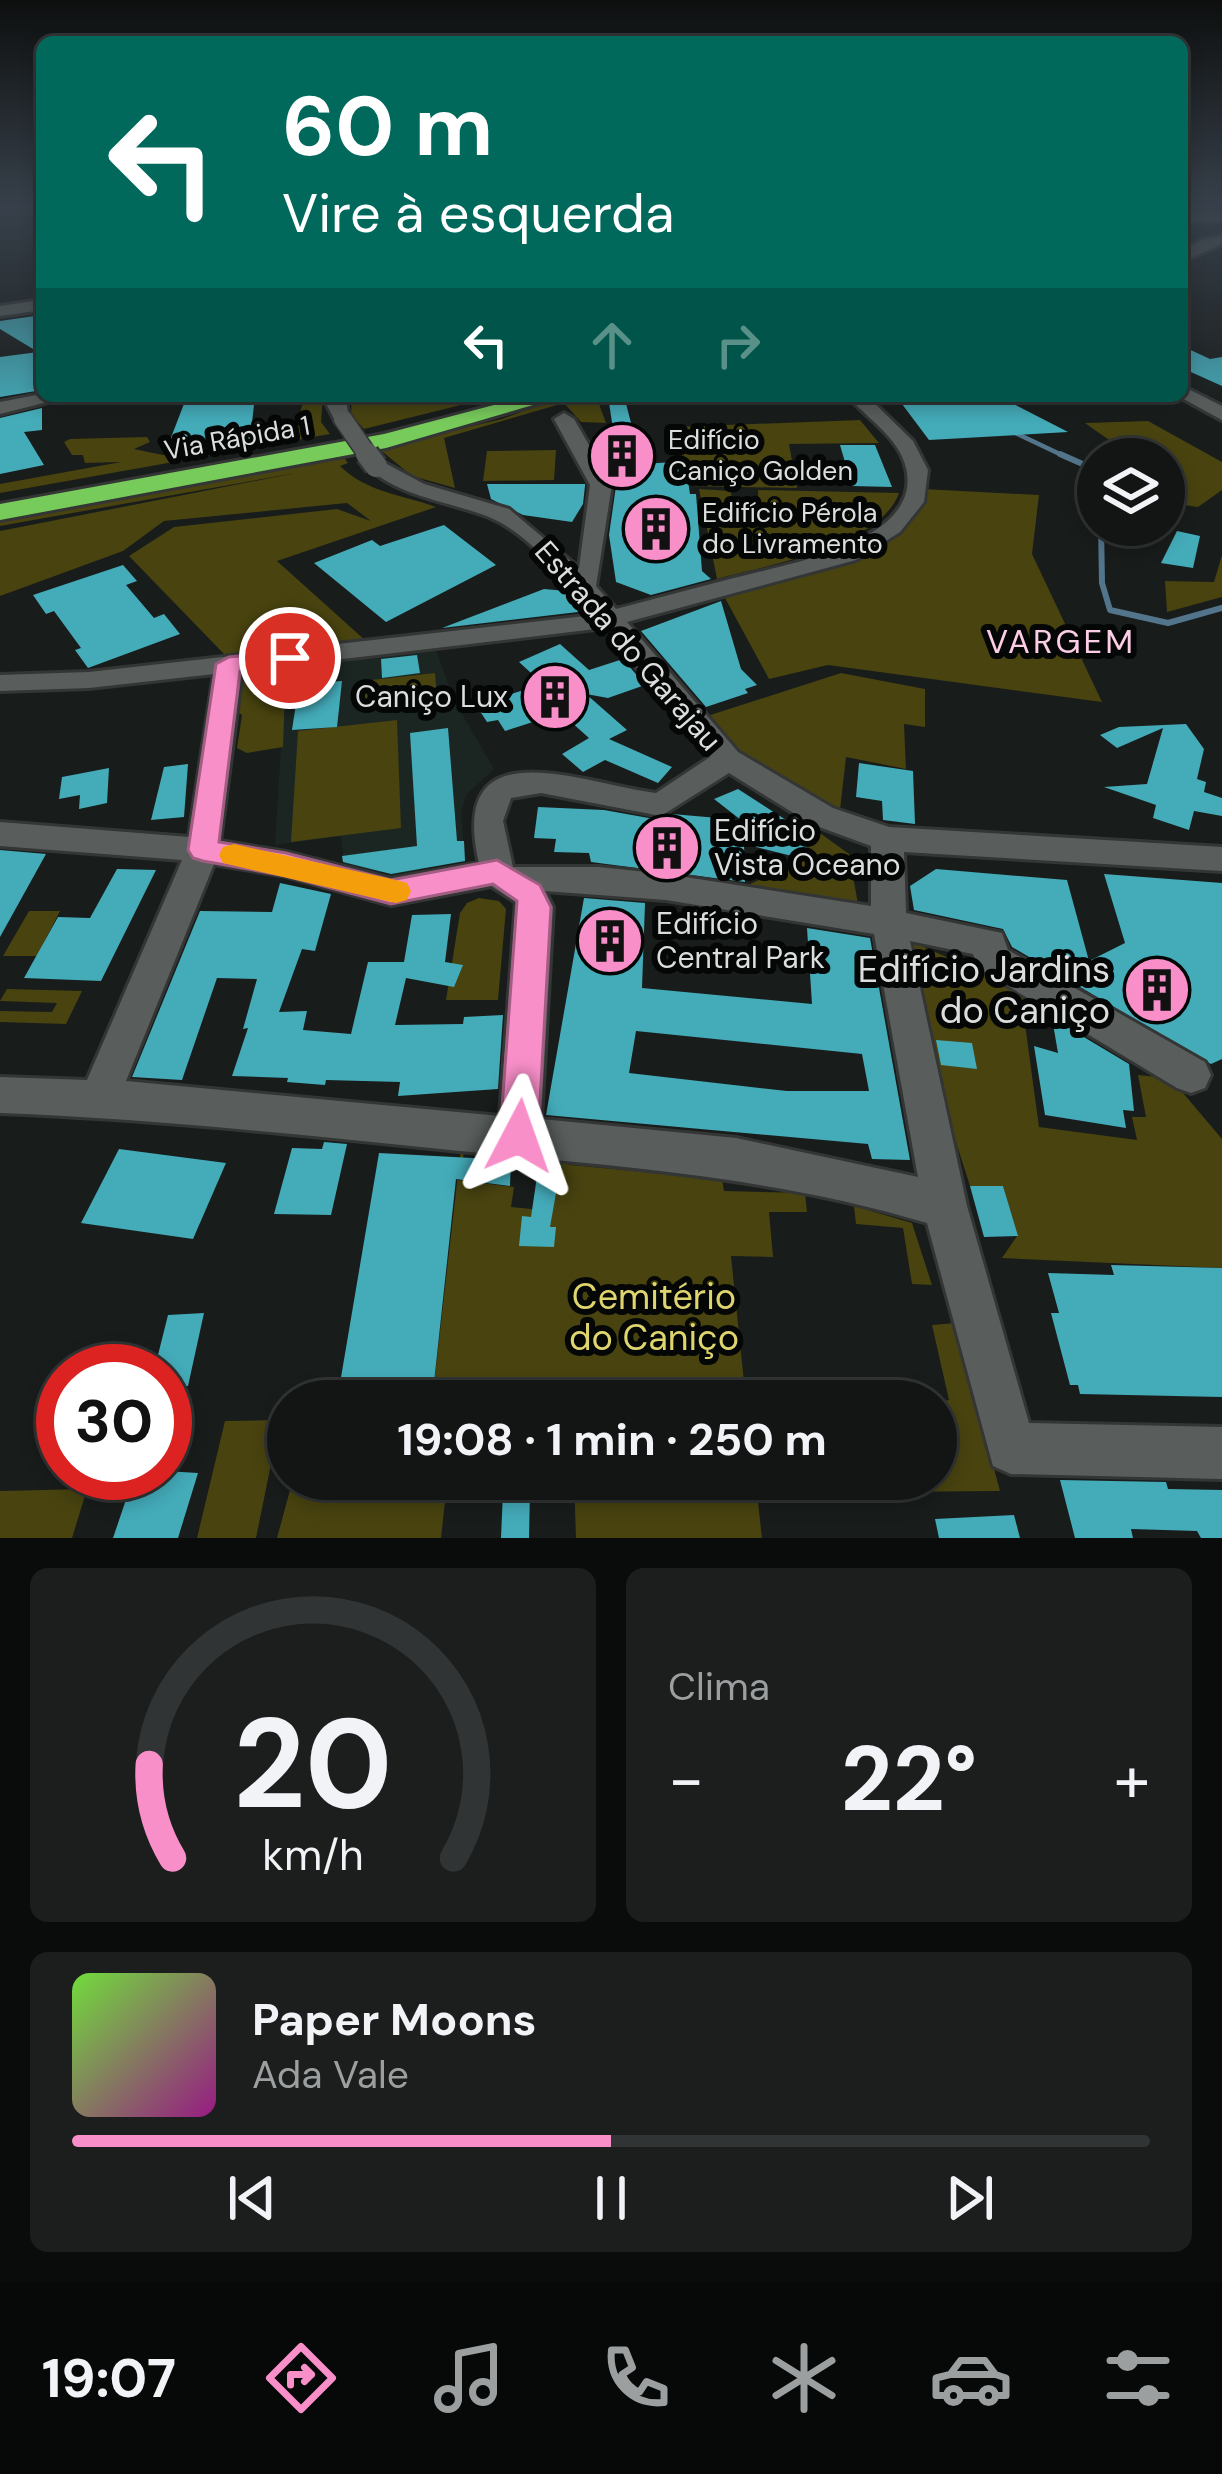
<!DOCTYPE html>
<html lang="pt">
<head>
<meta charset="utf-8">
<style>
  body { margin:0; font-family:"DM Sans",sans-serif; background:#1b1e1d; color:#f1f3f6; height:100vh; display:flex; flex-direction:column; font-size:45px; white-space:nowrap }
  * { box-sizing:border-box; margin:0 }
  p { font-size:39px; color:#9c9fa0 }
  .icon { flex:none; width:66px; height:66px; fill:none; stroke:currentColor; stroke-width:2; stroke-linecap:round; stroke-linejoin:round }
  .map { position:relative; height:1538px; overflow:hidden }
  .details { display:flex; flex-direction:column; gap:30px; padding:30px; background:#0a0c0b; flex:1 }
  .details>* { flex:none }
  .hud { position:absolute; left:36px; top:36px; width:1152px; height:366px; border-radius:18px; box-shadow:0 6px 18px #0003,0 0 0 3px #313434; background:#00695c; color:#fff; overflow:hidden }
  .controls { position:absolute; left:1077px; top:438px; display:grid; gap:24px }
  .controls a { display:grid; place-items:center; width:108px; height:108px; border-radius:50%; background:#121514; box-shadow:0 6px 18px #0003,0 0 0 3px #313434; font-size:60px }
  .speed { position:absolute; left:36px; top:1344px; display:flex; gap:24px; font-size:60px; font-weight:700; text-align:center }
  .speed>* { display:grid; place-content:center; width:156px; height:156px; border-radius:50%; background:#121514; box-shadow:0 6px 18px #0003,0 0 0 3px #313434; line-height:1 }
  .speed .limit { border:18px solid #d22; background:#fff; color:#111 }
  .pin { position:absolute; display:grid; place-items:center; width:102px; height:102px; color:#fff; margin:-51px; border:6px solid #fff; border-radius:50%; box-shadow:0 3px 12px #0007 }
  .me { position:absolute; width:132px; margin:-66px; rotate:4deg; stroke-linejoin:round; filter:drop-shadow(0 0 9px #0008) }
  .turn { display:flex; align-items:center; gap:42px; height:252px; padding:0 48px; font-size:54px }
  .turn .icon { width:156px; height:156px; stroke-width:2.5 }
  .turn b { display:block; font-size:84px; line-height:102px }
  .lanes { display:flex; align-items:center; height:114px; padding:0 48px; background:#0003; justify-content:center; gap:60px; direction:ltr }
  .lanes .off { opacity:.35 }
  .big { font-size:90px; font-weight:700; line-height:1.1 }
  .details .tile { flex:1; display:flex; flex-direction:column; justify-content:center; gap:18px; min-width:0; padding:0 42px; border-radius:18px; background:#1b1e1d }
  .details .dial { align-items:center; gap:0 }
  .dial svg { height:312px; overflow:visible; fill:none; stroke:#313434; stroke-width:7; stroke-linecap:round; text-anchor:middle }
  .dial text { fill:#f1f3f6; stroke:none }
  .song { display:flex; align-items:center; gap:36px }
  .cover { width:144px; height:144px; border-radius:18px; background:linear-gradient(135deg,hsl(100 70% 55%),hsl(310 70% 35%)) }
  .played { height:12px; border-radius:6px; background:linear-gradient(90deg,#f98fc9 50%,#313434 50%) }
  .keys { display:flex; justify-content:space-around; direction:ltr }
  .heat { display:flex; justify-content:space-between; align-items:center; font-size:66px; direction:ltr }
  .details .tiles { flex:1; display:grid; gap:30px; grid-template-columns:1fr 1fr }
  .tile:last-child { grid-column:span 2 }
  .trip { position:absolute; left:267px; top:1380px; width:690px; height:120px; border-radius:60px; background:#121514; box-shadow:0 6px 18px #0003,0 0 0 3px #313434; font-weight:700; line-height:120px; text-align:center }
  .tabs { display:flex; height:192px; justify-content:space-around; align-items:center; background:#070808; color:#9c9fa0 }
  .tabs .icon { width:84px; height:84px }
  .tabs .selected { color:#f98fc9 }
  .tabs b { font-size:54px; color:#f1f3f6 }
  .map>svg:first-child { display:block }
  .built { fill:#1b2623 }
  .green { fill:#48430f }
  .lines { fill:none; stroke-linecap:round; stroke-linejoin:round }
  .stream-far1 { stroke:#53758c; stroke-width:4.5 }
  .stream { stroke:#53758c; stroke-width:6 }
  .building { fill:#44abb9; fill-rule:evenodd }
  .minor-casing { stroke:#343635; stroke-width:6 }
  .highway-casing { stroke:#343635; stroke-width:6 }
  .minor { fill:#595e5c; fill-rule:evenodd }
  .highway { fill:#77cb5b; fill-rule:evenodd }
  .minor-bridge-far1-casing { stroke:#343635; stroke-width:21; stroke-linecap:butt }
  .minor-bridge-casing { stroke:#343635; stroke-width:27; stroke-linecap:butt }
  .minor-bridge-far1 { stroke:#595e5c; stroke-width:18 }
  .minor-bridge { stroke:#595e5c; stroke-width:22 }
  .route { fill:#f98fc9; stroke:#a25d83; stroke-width:3 }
  .slow { fill:#f59e0b }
  .labels { text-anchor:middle; stroke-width:12; stroke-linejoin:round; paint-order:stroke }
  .far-street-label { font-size:27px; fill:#dcdedd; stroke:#050706 }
  .far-poi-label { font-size:27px; fill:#dcdedd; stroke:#050706; text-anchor:start }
  .street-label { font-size:30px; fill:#dcdedd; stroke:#050706 }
  .poi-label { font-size:30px; fill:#dcdedd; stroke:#050706; text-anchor:start }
  .neighbourhood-label { font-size:33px; letter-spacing:3px; fill:#fccee5; stroke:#050706 }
  .near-poi-label { font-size:36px; fill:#dcdedd; stroke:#050706; text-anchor:end }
  .near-park-label { font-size:36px; fill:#dfd56e; stroke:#050706 }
</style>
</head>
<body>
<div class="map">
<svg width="1222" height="1538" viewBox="0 0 1222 1538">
  <rect width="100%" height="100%" fill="#181c1b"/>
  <path class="built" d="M436 650 454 700 494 769 466 795 461 812 465 862 420 869 419 881 390 884 388 871 345 878 341 836 275 845 286 665Z"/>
  <g class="green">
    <path d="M305 396H323L321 422 330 434 0 493V484L121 462 85 463 83 455H72L64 442 70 439 147 437 150 442 134 449 163 455 294 432Z"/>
    <path d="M352 396H497L364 429 351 415Z"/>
    <path d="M564 396H596L606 423 581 422 564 403 444 438 455 488 412 476 378 448 502 419Z"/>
    <path d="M860 420 879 443 789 444 797 488 690 486 674 427Z"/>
    <path d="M1148 421 1222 462V490L1198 507 1164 502V459H1136L1085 423Z"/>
    <path d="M556 450 554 480 483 481 487 451Z"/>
    <path d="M342 455 348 463 340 466C368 493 401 494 436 507L277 561 366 641 225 655 129 556 174 527 337 509 371 521 347 503 164 521 123 551 0 596V531L296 473 0 526V519Z"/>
    <path d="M699 489 731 491 733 521 759 518 758 490 899 493C881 546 765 566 717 579Z"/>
    <path d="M923 489 1039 495 1032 554 1102 702 828 665 769 679 725 598 868 554 893 539Z"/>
    <path d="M1222 555V597L1167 612 1165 581 1214 582Z"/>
    <path d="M286 665 283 747 247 753 237 748 242 715 232 708V681L246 671Z"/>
    <path d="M435 673 437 698 361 708 362 681Z"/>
    <path d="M841 673 925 689V727L904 724 906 769 846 757 840 810 736 753 701 718Z"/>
    <path d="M397 720 401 828 291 842 298 731Z"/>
    <path d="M813 828 849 854 860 915 724 896 804 859Z"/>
    <path d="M479 898 499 901 506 909 498 1000H446L460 913 467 903Z"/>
    <path d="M29 911H60L37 956H3Z"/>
    <path d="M908 940 1049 1002H1022L1039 1127 1137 1140 1132 1117H1146L1138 1075 1158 1077 1156 1061 1222 1139V1268L1002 1258 1017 1236 1003 1186H970L931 1064Z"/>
    <path d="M7 989 82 991 66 1024 0 1022V1011L52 1012 57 1003 0 1001Z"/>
    <path d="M461 1148 465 1149 458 1180 514 1187 511 1207 552 1211 561 1160 570 1165 722 1179 724 1191 805 1193 807 1212H769L773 1257 731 1256 746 1401H432Z"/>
    <path d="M854 1206 912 1223 932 1285 912 1284 903 1228 856 1224Z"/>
    <path d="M955 1323 1000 1491 757 1493 762 1538H576L574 1479H936V1402L949 1400 932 1325Z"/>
    <path d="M280 1420 256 1538H197L225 1421Z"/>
    <path d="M293 1479 447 1483 441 1538H277Z"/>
    <path d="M87 1489 72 1538H0V1491Z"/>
  </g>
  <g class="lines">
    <path class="stream-far1" d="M1009 430 1066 457"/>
    <g class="stream">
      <path d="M1060 454 1087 466 1098 483"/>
      <path d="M1101 525 1102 583 1110 610 1168 623 1222 608"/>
    </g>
  </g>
  <g class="building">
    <path d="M42 315V390L0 397V357L38 352 0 329V321Z"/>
    <path d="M1182 346 1210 359 1222 357V386L1182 368Z"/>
    <path d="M187 396H255L250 440 180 451 181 447 167 448Z"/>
    <path d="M608 396H624L636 442H615Z"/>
    <path d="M896 396H998L1068 432 929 440Z"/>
    <path d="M42 408V430L24 432 44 465 0 474V418Z"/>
    <path d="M840 445H875L892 487 852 486Z"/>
    <path d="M641 460 642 464 674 462 675 468H686L690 494H696L702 571 711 579 651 595 616 582 609 535 616 486 608 465Z"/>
    <path d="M487 484H585V486L583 504 572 522 523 515 491 499Z"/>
    <path d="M444 525 496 565 386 622 314 563 372 540 380 546Z"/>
    <path d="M1177 531 1200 536 1193 568 1161 563Z"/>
    <path d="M123 565 137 581 126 585 154 618 164 614 180 634 88 668 75 650 81 648 54 611 46 614 33 595Z"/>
    <path d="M544 589 566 591 578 612 442 628Z"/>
    <path d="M721 601 741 669 757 685 745 689 748 693 706 707 641 631Z"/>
    <path d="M560 644 589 670 623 659 645 685 608 698 586 694 627 730 609 739 672 767 658 783 605 760 583 772 562 754 589 738 561 713 505 731 498 720 487 722 476 705 543 684 519 662Z"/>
    <path d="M417 655 420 673 382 678 381 659Z"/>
    <path d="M342 681 337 727 292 730 299 684Z"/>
    <path d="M1186 724 1204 749 1197 779 1206 782 1204 792 1222 798V816L1194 811 1189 830 1153 818 1156 805 1104 787 1147 784 1163 728 1117 748 1100 735 1119 727Z"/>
    <path d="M448 728 457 841H464L465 861 391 874 343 862 342 856 417 846 410 733Z"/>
    <path d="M859 763 913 771 915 824 883 820 882 801 856 797Z"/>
    <path d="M188 764 184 817 151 820 164 767Z"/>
    <path d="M109 768 107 803 79 809 80 795 59 799 62 777Z"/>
    <path d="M738 789 786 820 813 829 804 859 744 844 745 882 591 862 589 853 554 852 556 839 534 838 538 807 604 810 660 820 672 814 741 820 714 799Z"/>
    <path d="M0 850 46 854 0 937Z"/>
    <path d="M117 869 156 870 101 981 24 978 58 917 90 918Z"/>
    <path d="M936 869 1067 880 1089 961 1125 943 1104 874 1222 883V1059L1211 1064 1012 947 1003 929 914 910 910 886Z"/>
    <path d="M280 883 331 894 315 951 302 949 279 1012 307 1011 303 1030 351 1034 368 962H404L412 915 451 914 445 962 463 965 454 987 406 978 395 1025 463 1024 464 1017 503 1015 498 1089 398 1096 400 1082 326 1080 325 1085 287 1082 288 1078 232 1076 248 1028 243 1029 257 979 217 978 182 1080 132 1077 200 911 272 912Z"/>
    <path d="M584 898 645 903 642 988 812 1004 807 928 870 938 910 1160 872 1159 868 1144 546 1115ZM636 1031 862 1054 869 1091H787L629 1073Z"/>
    <path d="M1052 1018 1129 1064 1134 1111 1123 1110 1126 1128 1045 1115 1034 1046 1058 1053Z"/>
    <path d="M936 1040 972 1043 977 1069 941 1065Z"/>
    <path d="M324 1142 347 1144 331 1215 274 1214 292 1148 322 1149Z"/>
    <path d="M119 1149 226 1163 193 1239 81 1223Z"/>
    <path d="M379 1153 511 1160 510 1186 456 1179 432 1401H337Z"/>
    <path d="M539 1163 561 1165 550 1227H556L554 1247 519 1246 522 1216 531 1217Z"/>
    <path d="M970 1186H1003L1018 1236 984 1237Z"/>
    <path d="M1111 1265 1222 1268V1397L1080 1394 1078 1385H1070L1051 1313H1059L1048 1273 1114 1275Z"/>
    <path d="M204 1313 188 1386 165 1387V1371H154L168 1315Z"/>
    <path d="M165 1471 198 1473 178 1538H113L135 1473Z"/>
    <path d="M1060 1480 1166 1482 1168 1489 1222 1490V1538H1201L1197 1531 1131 1529 1133 1538H1075Z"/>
    <path d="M530 1490 529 1538H501L503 1491Z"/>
    <path d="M1014 1515 1020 1538H939L935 1519Z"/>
  </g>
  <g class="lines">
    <g class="minor-casing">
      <g id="minor">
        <path d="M1222 213V221L1182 222V214Z"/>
        <path d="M1222 236V244L1182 262V252L1201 240Z"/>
        <path d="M42 300V310L0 316V306Z"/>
        <path d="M1182 386 1222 406V420L1178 396H1182Z"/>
        <path d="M42 394 71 396 0 414V402Z"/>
        <path d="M327 396H345L350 423H336L325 401Z"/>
        <path d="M848 396H867L913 441 928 470 924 502 900 532 856 560 627 622 738 752 833 808 889 827 1222 847V871L904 852 906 913 1002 933 1008 950 1205 1062 1211 1075 1205 1088 1191 1093 1177 1088 978 968 973 954 910 941 967 1206 1029 1423 1222 1427V1479L1011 1474 993 1466 927 1223C778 1178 625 1167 470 1152 313 1136 157 1119 0 1113V1077L87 1080 182 860 0 846V822L189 837 214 674 89 688 0 691V675L89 672 594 615C566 581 530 534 489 517 448 501 399 497 366 466L383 462 424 484 509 509 579 568 590 485 554 419 564 413 574 419 612 485 596 586 616 609C655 599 694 588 734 578 782 565 924 543 906 468 899 437 867 419 848 396ZM604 628 710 757 656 793C580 783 447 725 479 863L391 879 286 852 220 841 242 671ZM729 773 811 824 871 846V906L666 874 598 867H513L503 821 511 798 541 793 661 816ZM214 864 286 876 391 905 491 886 516 902 500 1116 126 1081ZM545 891 666 900 874 934 918 1177 736 1138 541 1119 553 907Z"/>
      </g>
    </g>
    <g class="highway-casing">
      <path id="highway" d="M528 396H564L386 448 0 520V504L384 434Z"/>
    </g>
    <use href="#minor" class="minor"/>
    <use href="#highway" class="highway"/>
    <g class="minor-bridge-far1-casing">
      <path id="minor-bridge-far1" d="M343 419 369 457"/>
    </g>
    <g class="minor-bridge-casing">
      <path id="minor-bridge" d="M367 454 376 466"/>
    </g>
    <use href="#minor-bridge-far1" class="minor-bridge-far1"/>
    <use href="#minor-bridge" class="minor-bridge"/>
  </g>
  <linearGradient id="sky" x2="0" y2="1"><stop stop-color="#0d0f0f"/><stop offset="0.49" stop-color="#37404a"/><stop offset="1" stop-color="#37404a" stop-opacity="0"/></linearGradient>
  <rect width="1222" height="420" fill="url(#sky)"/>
  <path class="route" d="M290 651 298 653V663L240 671 219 842 286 853 391 880 497 860 540 885 551 907 538 1136 532 1149 519 1154 505 1149 500 1136 517 901 493 884 391 904 286 876 203 861 193 858 188 850 216 664 229 657Z"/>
  <path class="slow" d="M234 844 396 880 407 883 411 891 407 900 396 903 223 863 219 855 223 847Z"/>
  <defs>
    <g id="building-disc" transform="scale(3.45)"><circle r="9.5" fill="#f98fc9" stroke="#050706"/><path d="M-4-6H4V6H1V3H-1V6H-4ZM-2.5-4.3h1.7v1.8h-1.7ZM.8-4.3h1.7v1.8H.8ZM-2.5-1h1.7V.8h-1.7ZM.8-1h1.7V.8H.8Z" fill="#111"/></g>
  </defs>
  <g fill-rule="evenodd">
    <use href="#building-disc" x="622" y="456"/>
    <use href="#building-disc" x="656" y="529"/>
    <use href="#building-disc" x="555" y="697"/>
    <use href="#building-disc" x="667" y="848"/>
    <use href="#building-disc" x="610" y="941"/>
    <use href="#building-disc" x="1157" y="990"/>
  </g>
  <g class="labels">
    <g class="far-street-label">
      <text transform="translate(237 438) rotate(-10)" y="9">Via Rápida 1</text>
    </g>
    <g class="far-poi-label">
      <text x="668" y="449">Edifício<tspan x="668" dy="31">Caniço Golden</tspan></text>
      <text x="702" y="522">Edifício Pérola<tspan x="702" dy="31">do Livramento</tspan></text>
    </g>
    <g class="street-label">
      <text transform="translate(628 646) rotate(49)" y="10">Estrada do Garajau</text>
    </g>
    <g class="poi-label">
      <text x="508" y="707" text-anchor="end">Caniço Lux</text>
      <text x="714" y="841">Edifício<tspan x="714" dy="34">Vista Oceano</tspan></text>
      <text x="656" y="934">Edifício<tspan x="656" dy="34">Central Park</tspan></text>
    </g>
    <g class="neighbourhood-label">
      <text x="1061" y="653">VARGEM</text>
    </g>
    <g class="near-poi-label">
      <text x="1110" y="982">Edifício Jardins<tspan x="1110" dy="41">do Caniço</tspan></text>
    </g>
    <g class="near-park-label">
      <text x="654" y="1309">Cemitério<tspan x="654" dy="41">do Caniço</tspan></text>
    </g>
  </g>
</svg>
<div class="controls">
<a><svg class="icon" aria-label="layers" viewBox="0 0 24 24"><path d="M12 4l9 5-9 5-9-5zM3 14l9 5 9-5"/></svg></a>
</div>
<div class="speed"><div class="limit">30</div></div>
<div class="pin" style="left:290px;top:658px;background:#d93025"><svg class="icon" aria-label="arrive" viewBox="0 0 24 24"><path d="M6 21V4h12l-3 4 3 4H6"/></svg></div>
<svg class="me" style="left:519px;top:1136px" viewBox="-20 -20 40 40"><path d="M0-17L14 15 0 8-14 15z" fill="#f98fc9" stroke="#fff" stroke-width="4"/></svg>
<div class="trip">19:08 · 1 min · 250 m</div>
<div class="hud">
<div class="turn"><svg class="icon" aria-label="left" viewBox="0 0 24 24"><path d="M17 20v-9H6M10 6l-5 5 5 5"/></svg><div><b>60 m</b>Vire à esquerda</div></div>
<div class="lanes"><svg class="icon" aria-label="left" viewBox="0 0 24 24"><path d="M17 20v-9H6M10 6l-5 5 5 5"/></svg><svg class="icon off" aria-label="ahead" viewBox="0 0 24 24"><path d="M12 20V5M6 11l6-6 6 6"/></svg><svg class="icon off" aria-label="right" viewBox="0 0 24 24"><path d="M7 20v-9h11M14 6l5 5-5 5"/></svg></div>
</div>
</div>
<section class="details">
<div class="tiles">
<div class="tile dial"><svg viewBox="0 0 100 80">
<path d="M14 69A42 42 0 1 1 86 69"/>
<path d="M14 69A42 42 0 0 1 8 45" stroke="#f98fc9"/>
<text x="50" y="56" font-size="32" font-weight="700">20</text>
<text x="50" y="72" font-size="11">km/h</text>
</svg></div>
<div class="tile"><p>Clima</p>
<div class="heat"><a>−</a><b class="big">22°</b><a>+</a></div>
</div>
<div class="tile">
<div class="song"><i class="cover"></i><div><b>Paper Moons</b><p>Ada Vale</p></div></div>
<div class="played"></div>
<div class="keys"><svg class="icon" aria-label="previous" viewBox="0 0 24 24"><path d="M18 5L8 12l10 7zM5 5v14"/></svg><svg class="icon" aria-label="pause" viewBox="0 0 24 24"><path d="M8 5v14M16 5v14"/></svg><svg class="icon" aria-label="next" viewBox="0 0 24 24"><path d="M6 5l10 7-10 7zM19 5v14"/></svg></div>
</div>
</div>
</section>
<nav class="tabs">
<b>19:07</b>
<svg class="icon selected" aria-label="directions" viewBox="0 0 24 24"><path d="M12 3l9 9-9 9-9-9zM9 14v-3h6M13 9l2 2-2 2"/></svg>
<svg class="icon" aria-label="music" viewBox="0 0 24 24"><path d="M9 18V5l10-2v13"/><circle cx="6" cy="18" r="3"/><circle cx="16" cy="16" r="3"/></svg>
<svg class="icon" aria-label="phone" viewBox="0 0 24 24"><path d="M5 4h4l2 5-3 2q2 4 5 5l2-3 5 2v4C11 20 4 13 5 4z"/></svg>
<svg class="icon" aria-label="climate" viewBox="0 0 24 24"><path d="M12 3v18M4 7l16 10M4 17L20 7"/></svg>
<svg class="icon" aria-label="car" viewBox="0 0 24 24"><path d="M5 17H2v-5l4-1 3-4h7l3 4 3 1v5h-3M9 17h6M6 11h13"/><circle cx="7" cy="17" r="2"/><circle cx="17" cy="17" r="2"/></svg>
<svg class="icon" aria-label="filters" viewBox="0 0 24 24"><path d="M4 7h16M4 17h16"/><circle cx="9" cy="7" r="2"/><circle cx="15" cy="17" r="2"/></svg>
</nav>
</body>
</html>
